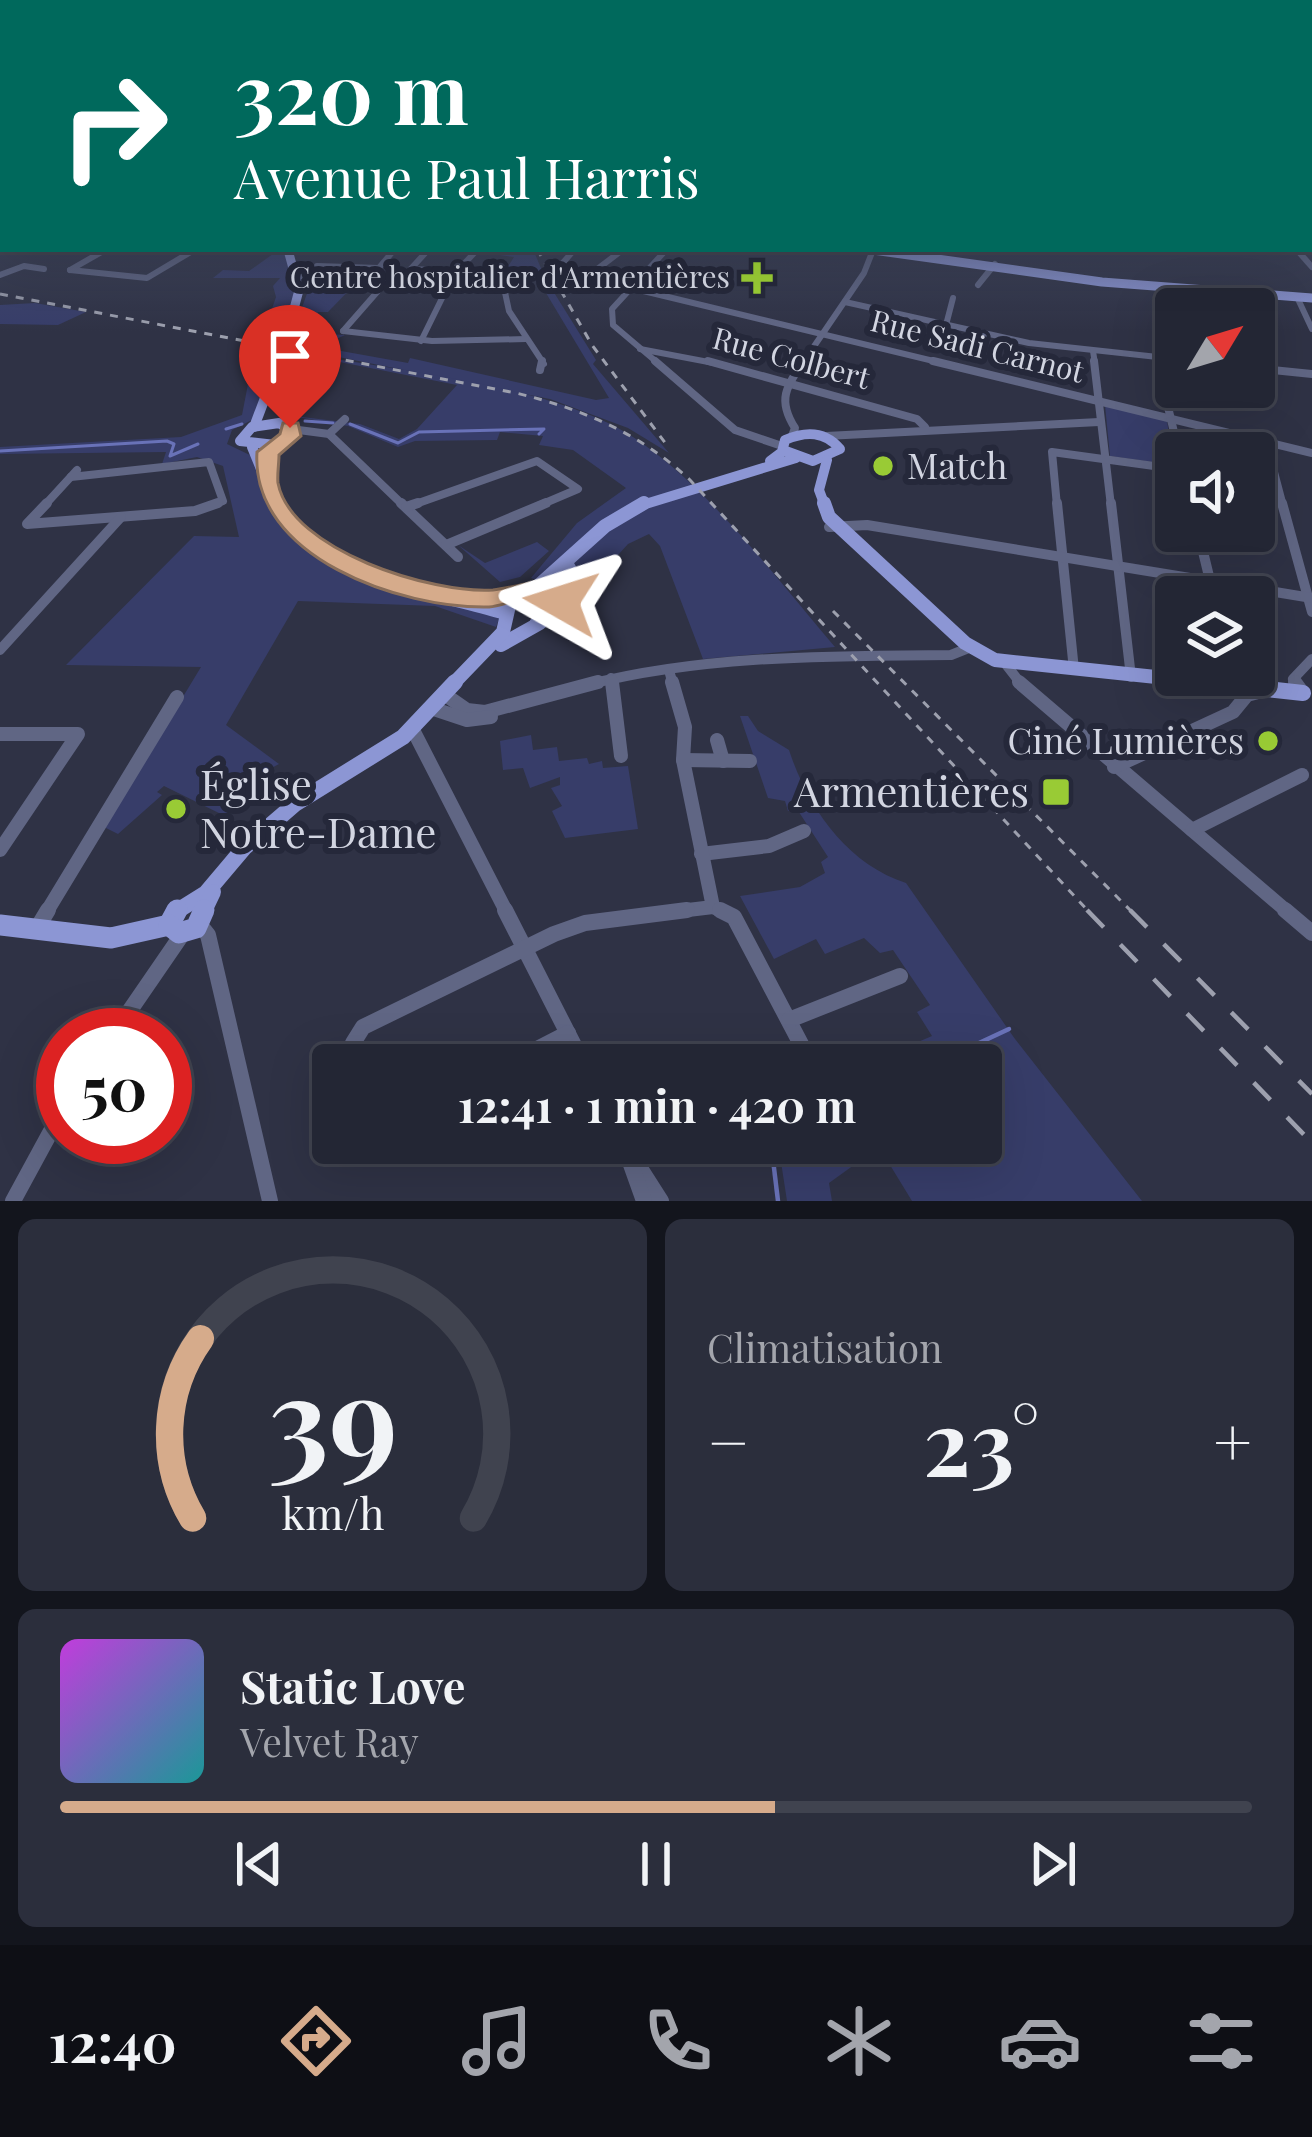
<!DOCTYPE html>
<html lang="fr">
<head>
<meta charset="utf-8">
<style>
  body { margin:0; font-family:"Playfair Display",serif; background:#2b2e3c; color:#f1f3f6; height:100vh; display:flex; flex-direction:column; font-size:45px; white-space:nowrap }
  * { box-sizing:border-box; margin:0 }
  p { font-size:39px; color:#a3a5ac }
  .icon { flex:none; width:66px; height:66px; fill:none; stroke:currentColor; stroke-width:2; stroke-linecap:round; stroke-linejoin:round }
  .map { position:relative; height:1201px; overflow:hidden }
  .sheet { display:flex; flex-direction:column; gap:18px; padding:18px; background:#13151d; flex:1 }
  .sheet>* { flex:none }
  .banner { position:absolute; left:0px; top:0px; width:1314px; height:252px; box-shadow:0 12px 48px #0002,0 0 0 3px #40434f; background:#00695c; color:#fff; overflow:hidden }
  .needle { width:78px; rotate:52deg }
  .fabs { position:absolute; left:1155px; top:288px; display:grid; gap:24px }
  .fabs a { display:grid; place-items:center; width:120px; height:120px; border-radius:12px; background:#232634; box-shadow:0 12px 48px #0002,0 0 0 3px #40434f; font-size:60px }
  .speed { position:absolute; left:36px; top:1008px; display:flex; gap:24px; font-size:60px; font-weight:700; text-align:center }
  .speed>* { display:grid; place-content:center; width:156px; height:156px; border-radius:50%; background:#232634; box-shadow:0 12px 48px #0002,0 0 0 3px #40434f; line-height:1 }
  .speed .limit { border:18px solid #d22; background:#fff; color:#111 }
  .pin { position:absolute; display:grid; place-items:center; width:102px; height:102px; color:#fff; margin:-123px -51px; border-radius:50% 50% 50% 0; rotate:-45deg; box-shadow:0 0 12px #0007 }
  .pin .icon { rotate:45deg }
  .me { position:absolute; width:132px; margin:-66px; rotate:276deg; stroke-linejoin:round; filter:drop-shadow(0 0 9px #0008) }
  .turn { display:flex; align-items:center; gap:42px; height:252px; padding:0 36px; font-size:54px }
  .turn .icon { width:156px; height:156px; stroke-width:2.5 }
  .turn b { display:block; font-size:84px; line-height:102px }
  .big { font-size:90px; font-weight:700; line-height:1.1 }
  .sheet .tile { flex:1; display:flex; flex-direction:column; justify-content:center; gap:18px; min-width:0; padding:0 42px; border-radius:18px; background:#2b2e3c }
  .sheet .dial { align-items:center; gap:0 }
  .dial svg { height:312px; overflow:visible; fill:none; stroke:#40434f; stroke-width:7; stroke-linecap:round; text-anchor:middle }
  .dial text { fill:#f1f3f6; stroke:none }
  .song { display:flex; align-items:center; gap:36px }
  .cover { width:144px; height:144px; border-radius:18px; background:linear-gradient(135deg,hsl(290 70% 55%),hsl(180 70% 35%)) }
  .played { height:12px; border-radius:6px; background:linear-gradient(90deg,#d6ab8b 60%,#40434f 60%) }
  .keys { display:flex; justify-content:space-around; direction:ltr }
  .heat { display:flex; justify-content:space-between; align-items:center; font-size:66px; direction:ltr }
  .sheet .tiles { flex:1; display:grid; gap:18px; grid-template-columns:1fr 1fr }
  .tile:last-child { grid-column:span 2 }
  .trip { position:absolute; left:312px; top:1044px; width:690px; height:120px; border-radius:12px; background:#232634; box-shadow:0 12px 48px #0002,0 0 0 3px #40434f; font-weight:700; line-height:120px; text-align:center }
  .menu { display:flex; height:192px; justify-content:space-around; align-items:center; background:#0e0f15; color:#a3a5ac }
  .menu .icon { width:84px; height:84px }
  .menu .current { color:#d6ab8b }
  .menu b { font-size:54px; color:#f1f3f6 }
  .map>svg:first-child { display:block }
  .green { fill:#373d69 }
  .lines { fill:none; stroke-linecap:round; stroke-linejoin:round }
  .stream-far1 { stroke:#6972b8; stroke-width:3 }
  .stream { stroke:#6972b8; stroke-width:4.5 }
  .minor-far5 { stroke:#606684; stroke-width:4.5 }
  .minor-far4 { stroke:#606684; stroke-width:6 }
  .minor-far3 { stroke:#606684; stroke-width:8 }
  .minor-far2 { stroke:#606684; stroke-width:10 }
  .minor-far1 { stroke:#606684; stroke-width:14 }
  .minor { stroke:#606684; stroke-width:16 }
  .major-far5 { stroke:#8c96d4; stroke-width:6 }
  .major-far4 { stroke:#8c96d4; stroke-width:9 }
  .major-far3 { stroke:#8c96d4; stroke-width:10 }
  .major-far2 { stroke:#8c96d4; stroke-width:14 }
  .major-far1 { stroke:#8c96d4; stroke-width:16 }
  .major { stroke:#8c96d4; stroke-width:21 }
  .highway { fill:#9da8f3; fill-rule:evenodd }
  .rail-far1 { stroke:#9da0ae; stroke-width:3; stroke-dasharray:8 8; stroke-linecap:butt }
  .rail { stroke:#9da0ae; stroke-width:4.5; stroke-dasharray:24 24; stroke-linecap:butt }
  .major-bridge { stroke:#8c96d4; stroke-width:9 }
  .route { fill:#d6ab8b; stroke:#8b6f5a; stroke-width:3 }
  .poi-dot { fill:#99cb35; stroke:#25283a; stroke-width:4.5 }
  .labels { text-anchor:middle; stroke-width:12; stroke-linejoin:round; paint-order:stroke }
  .far-poi-label { font-size:30px; fill:#d2d5e1; stroke:#25283a; text-anchor:end }
  .far-street-label { font-size:30px; fill:#d2d5e1; stroke:#25283a }
  .poi-label { font-size:36px; fill:#d2d5e1; stroke:#25283a; text-anchor:start }
  .near-poi-label { font-size:42px; fill:#d2d5e1; stroke:#25283a; text-anchor:start }
</style>
</head>
<body>
<div class="map">
<svg width="1312" height="1201" viewBox="0 0 1312 1201">
  <rect width="100%" height="100%" fill="#2f3245"/>
  <g class="green">
    <path d="M280 249C305 272 291 314 280 342L242 337 265 329 276 297 273 286 280 278H213L223 270 249 271Z"/>
    <path d="M503 249H533L545 278 596 360 593 364 669 453 628 428 550 399 288 347 310 285 357 282 328 312H318L314 333 345 335 319 347 408 363 410 358 596 400 609 398 537 278 502 276 514 257 500 255Z"/>
    <path d="M35 303 86 312 58 325 0 324V305Z"/>
    <path d="M241 343 276 350 254 419 232 430 227 444 254 457 257 466 272 464C274 556 436 603 510 591L496 627 435 606 298 601 226 725 279 764 222 795 230 808 225 816 164 786 157 792 162 795 118 834 104 827 201 667 66 665 194 536 239 537 223 466 197 457 162 464 166 452 0 454V447L181 437 242 415 255 348Z"/>
    <path d="M288 351C384 369 553 384 633 437 708 486 776 578 835 647L703 659 660 546 649 534 628 544 569 609 564 592 531 578 577 523 626 488 573 450 539 445 543 436 500 432 497 440 415 441 398 447 348 426 286 415 360 424 399 439 417 429 457 385 309 356 294 387 285 388 278 411 272 410Z"/>
    <path d="M1105 405 1167 421 1174 465 1110 456Z"/>
    <path d="M537 542 549 551 520 577 500 582 458 545 485 563Z"/>
    <path d="M740 716H748L758 731 789 750C808 808 847 864 906 883L1015 1039 1142 1201H912L879 1147 829 1183 832 1201H787L779 1149 791 1143H981V1065H864L932 1036 917 1012 930 1005 893 950 880 953 864 938 825 954 816 939 774 959 740 896 800 887 825 873 821 862 828 857 797 809 788 811 785 801 768 798Z"/>
    <path d="M531 735 533 750 557 747 559 761 587 758 589 764 602 761 603 768 628 766 638 829 565 838 552 811 562 806 551 788 560 785V777L530 788 523 768 503 770 500 741Z"/>
  </g>
  <g class="lines">
    <g class="stream-far1">
      <path d="M305 421 333 423"/>
      <path d="M350 424 398 443 419 432 544 429 539 434"/>
      <path d="M226 429 242 424"/>
      <path d="M0 451 167 441 174 444 170 456 198 444"/>
    </g>
    <g class="stream">
      <path d="M932 1065 1009 1029"/>
      <path d="M771 1143 778 1201"/>
    </g>
    <g class="minor-far5">
      <path d="M1296 249 1299 253"/>
      <path d="M100 253 106 249"/>
      <path d="M189 253 195 249"/>
      <path d="M392 253 395 249"/>
      <path d="M426 253 429 249"/>
      <path d="M474 253 478 249"/>
      <path d="M572 253 575 249"/>
      <path d="M664 253 667 249"/>
    </g>
    <g class="minor-far4">
      <path d="M1297 250 1312 267"/>
      <path d="M317 266 378 268"/>
      <path d="M378 269 394 250"/>
      <path d="M411 269 456 271"/>
      <path d="M70 270 147 278 194 250"/>
      <path d="M70 270 105 250"/>
      <path d="M572 272 561 265 574 250"/>
      <path d="M0 275 24 266 44 269"/>
      <path d="M298 276 503 283 509 311 544 364"/>
      <path d="M584 279 567 277 572 272 589 274"/>
      <path d="M583 280 633 286"/>
      <path d="M583 280 621 251"/>
      <path d="M397 284 428 250"/>
      <path d="M445 284 477 250"/>
      <path d="M978 285 995 264"/>
      <path d="M631 288 946 364"/>
      <path d="M1194 289 1199 309"/>
      <path d="M1245 293 1251 309"/>
      <path d="M1297 297 1312 329"/>
      <path d="M845 302 1029 343 1176 359"/>
      <path d="M1254 318 1270 364"/>
      <path d="M946 325 953 298"/>
      <path d="M343 331 432 341 526 339"/>
      <path d="M343 331 385 283"/>
      <path d="M421 341 449 284"/>
      <path d="M640 349 719 364"/>
      <path d="M1093 351 1095 364"/>
      <path d="M1156 357 1158 364"/>
      <path d="M659 364 613 325 612 309 666 250"/>
      <path d="M802 364 864 273 873 250"/>
    </g>
    <g class="minor-far3">
      <path d="M655 361 735 430 782 446"/>
      <path d="M708 361 917 419 925 427"/>
      <path d="M933 361 1312 453"/>
      <path d="M1094 361 1111 506"/>
      <path d="M1157 361 1179 453"/>
      <path d="M1269 361 1272 370"/>
      <path d="M1254 368 1312 374"/>
      <path d="M540 370 542 361"/>
      <path d="M291 429 329 434 404 506"/>
      <path d="M329 434 345 419"/>
      <path d="M792 436 795 428C777 400 786 387 804 361"/>
      <path d="M826 436 1099 422"/>
      <path d="M1266 442 1283 506"/>
      <path d="M71 477 209 462 223 501 210 506"/>
      <path d="M44 506 77 470"/>
      <path d="M410 506 537 461 578 489 538 506"/>
      <path d="M1057 506 1052 452 1176 469"/>
    </g>
    <g class="minor-far2">
      <path d="M47 503 27 524 195 511 218 503"/>
      <path d="M401 503 458 557"/>
      <path d="M1057 503 1074 670"/>
      <path d="M1111 503 1131 677"/>
      <path d="M1282 503 1312 612"/>
      <path d="M406 507 418 503"/>
      <path d="M829 527 867 525 1312 598"/>
      <path d="M1198 531 1214 597"/>
      <path d="M446 545 546 503"/>
      <path d="M0 650 121 517"/>
      <path d="M1004 662 1022 685"/>
      <path d="M669 670 673 685"/>
      <path d="M611 678 612 685"/>
      <path d="M587 685C704 655 830 656 951 655L971 647"/>
      <path d="M1298 685 1293 679 1312 659"/>
    </g>
    <g class="minor-far1">
      <path d="M612 682 621 756"/>
      <path d="M1019 682 1289 913"/>
      <path d="M1295 682 1303 693"/>
      <path d="M444 694 467 710 485 712 598 682"/>
      <path d="M431 708 467 720 491 717"/>
      <path d="M412 728 507 913"/>
      <path d="M0 734H78L0 850"/>
      <path d="M717 740 723 761"/>
      <path d="M683 760 750 761"/>
      <path d="M1114 767 1233 712 1247 695 1258 692"/>
      <path d="M1192 830 1302 775"/>
      <path d="M701 854 769 846 804 831"/>
      <path d="M713 907 726 913"/>
      <path d="M46 913 177 697"/>
      <path d="M663 913 713 907 683 760 685 727 672 682"/>
    </g>
    <g class="minor">
      <path d="M505 910 584 1065"/>
      <path d="M720 910 734 917 812 1065"/>
      <path d="M1285 910 1312 933"/>
      <path d="M200 925 208 935 270 1201"/>
      <path d="M36 930 48 910"/>
      <path d="M789 1020 900 976"/>
      <path d="M113 1035 181 936"/>
      <path d="M360 1065 353 1043 363 1027 554 934 585 923 687 910"/>
      <path d="M506 1065 568 1033"/>
      <path d="M624 1143 661 1201"/>
      <path d="M629 1159 644 1201"/>
      <path d="M13 1201 63 1109"/>
    </g>
    <path class="major-far5" d="M864 249 911 253"/>
    <g class="major-far4">
      <path d="M873 250 1102 282 1312 298"/>
      <path d="M285 343 299 290 288 250"/>
      <path d="M278 364 282 351"/>
    </g>
    <g class="major-far3">
      <path d="M279 423 292 431 275 445 240 441 252 427Z"/>
      <path d="M254 427 279 361"/>
      <path d="M252 447 276 506"/>
      <path d="M770 461 782 452 785 440C806 431 825 431 840 449L813 461 783 450"/>
      <path d="M639 506 796 458"/>
      <path d="M825 506 819 490 827 460"/>
    </g>
    <g class="major-far2">
      <path d="M274 503C323 576 426 590 505 613"/>
      <path d="M824 503 829 517 965 643 995 660 1232 685"/>
      <path d="M536 588 605 526 644 503"/>
      <path d="M536 624 560 611V589L569 568"/>
      <path d="M501 645 540 623"/>
      <path d="M452 685 503 632 511 597 539 590 560 601"/>
    </g>
    <g class="major-far1">
      <path d="M1204 682 1303 693"/>
      <path d="M174 913 206 893 244 848 295 804 403 737 455 682"/>
      <path d="M203 913 213 892"/>
    </g>
    <g class="major">
      <path d="M0 925 111 938 169 925"/>
      <path d="M169 925 177 910"/>
      <path d="M169 925 179 933 196 928 204 910"/>
    </g>
    <path class="highway" d="M0 184H3V189L0 190Z"/>
    <g class="rail-far1">
      <path d="M537 249 592 345 669 448"/>
      <path d="M0 294 516 393C582 409 640 433 690 480L1090 913"/>
      <path d="M833 611 1133 913"/>
    </g>
    <g class="rail">
      <path d="M1087 910 1312 1143"/>
      <path d="M1130 910 1312 1094"/>
    </g>
    <path class="major-bridge" d="M282 351 285 343"/>
  </g>
  <linearGradient id="sky" x2="0" y2="1"><stop stop-color="#1a1c26"/><stop offset="0.49" stop-color="#474f68"/><stop offset="1" stop-color="#474f68" stop-opacity="0"/></linearGradient>
  <rect width="1312" height="331" fill="url(#sky)"/>
  <path class="route" d="M283 423H298L301 436 279 455C279 463 277 475 278 483 291 551 433 594 493 590 508 588 524 584 539 581L574 602 561 611C552 608 544 600 535 599 522 596 503 606 489 607 401 609 250 557 257 452L280 434Z"/>
  <g class="poi-dot">
    <path d="M751 260h12v12h12v12h-12v12h-12v-12h-12v-12h12z"/>
    <circle cx="883" cy="466" r="12"/>
    <circle cx="1268" cy="741" r="12"/>
    <rect x="1041" y="777" width="30" height="30" rx="6"/>
    <circle cx="176" cy="809" r="12"/>
  </g>
  <g class="labels">
    <g class="far-poi-label">
      <text x="730" y="288">Centre hospitalier d'Armentières</text>
    </g>
    <g class="far-street-label">
      <text transform="translate(977 347) rotate(14)" y="10">Rue Sadi Carnot</text>
      <text transform="translate(791 359) rotate(15)" y="10">Rue Colbert</text>
    </g>
    <g class="poi-label">
      <text x="907" y="479">Match</text>
      <text x="1244" y="754" text-anchor="end">Ciné Lumières</text>
    </g>
    <g class="near-poi-label">
      <text x="200" y="800">Église<tspan x="200" dy="48">Notre-Dame</tspan></text>
      <text x="1029" y="807" text-anchor="end">Armentières</text>
    </g>
  </g>
</svg>
<div class="fabs">
<a><svg class="needle" viewBox="-14 -14 28 28"><path d="M0-13l5 13h-10z" fill="#e53935"/><path d="M0 13l5-13h-10z" fill="#a3a5ac"/></svg></a>
<a><svg class="icon" aria-label="sound" viewBox="0 0 24 24"><path d="M4 9h4l5-4v14l-5-4H4zM17 9q2 3 0 6"/></svg></a>
<a><svg class="icon" aria-label="layers" viewBox="0 0 24 24"><path d="M12 4l9 5-9 5-9-5zM3 14l9 5 9-5"/></svg></a>
</div>
<div class="speed"><div class="limit">50</div></div>
<div class="pin" style="left:290px;top:428px;background:#d93025"><svg class="icon" aria-label="arrive" viewBox="0 0 24 24"><path d="M6 21V4h12l-3 4 3 4H6"/></svg></div>
<svg class="me" style="left:561px;top:602px" viewBox="-20 -20 40 40"><path d="M0-17L14 15 0 8-14 15z" fill="#d6ab8b" stroke="#fff" stroke-width="4"/></svg>
<div class="trip">12:41 · 1 min · 420 m</div>
<div class="banner">
<div class="turn"><svg class="icon" aria-label="right" viewBox="0 0 24 24"><path d="M7 20v-9h11M14 6l5 5-5 5"/></svg><div><b>320 m</b>Avenue Paul Harris</div></div>
</div>
</div>
<section class="sheet">
<div class="tiles">
<div class="tile dial"><svg viewBox="0 0 100 80">
<path d="M14 69A42 42 0 1 1 86 69"/>
<path d="M14 69A42 42 0 0 1 16 23" stroke="#d6ab8b"/>
<text x="50" y="56" font-size="32" font-weight="700">39</text>
<text x="50" y="72" font-size="11">km/h</text>
</svg></div>
<div class="tile"><p>Climatisation</p>
<div class="heat"><a>−</a><b class="big">23°</b><a>+</a></div>
</div>
<div class="tile">
<div class="song"><i class="cover"></i><div><b>Static Love</b><p>Velvet Ray</p></div></div>
<div class="played"></div>
<div class="keys"><svg class="icon" aria-label="previous" viewBox="0 0 24 24"><path d="M18 5L8 12l10 7zM5 5v14"/></svg><svg class="icon" aria-label="pause" viewBox="0 0 24 24"><path d="M8 5v14M16 5v14"/></svg><svg class="icon" aria-label="next" viewBox="0 0 24 24"><path d="M6 5l10 7-10 7zM19 5v14"/></svg></div>
</div>
</div>
</section>
<nav class="menu">
<b>12:40</b>
<svg class="icon current" aria-label="directions" viewBox="0 0 24 24"><path d="M12 3l9 9-9 9-9-9zM9 14v-3h6M13 9l2 2-2 2"/></svg>
<svg class="icon" aria-label="music" viewBox="0 0 24 24"><path d="M9 18V5l10-2v13"/><circle cx="6" cy="18" r="3"/><circle cx="16" cy="16" r="3"/></svg>
<svg class="icon" aria-label="phone" viewBox="0 0 24 24"><path d="M5 4h4l2 5-3 2q2 4 5 5l2-3 5 2v4C11 20 4 13 5 4z"/></svg>
<svg class="icon" aria-label="climate" viewBox="0 0 24 24"><path d="M12 3v18M4 7l16 10M4 17L20 7"/></svg>
<svg class="icon" aria-label="car" viewBox="0 0 24 24"><path d="M5 17H2v-5l4-1 3-4h7l3 4 3 1v5h-3M9 17h6M6 11h13"/><circle cx="7" cy="17" r="2"/><circle cx="17" cy="17" r="2"/></svg>
<svg class="icon" aria-label="filters" viewBox="0 0 24 24"><path d="M4 7h16M4 17h16"/><circle cx="9" cy="7" r="2"/><circle cx="15" cy="17" r="2"/></svg>
</nav>
</body>
</html>
